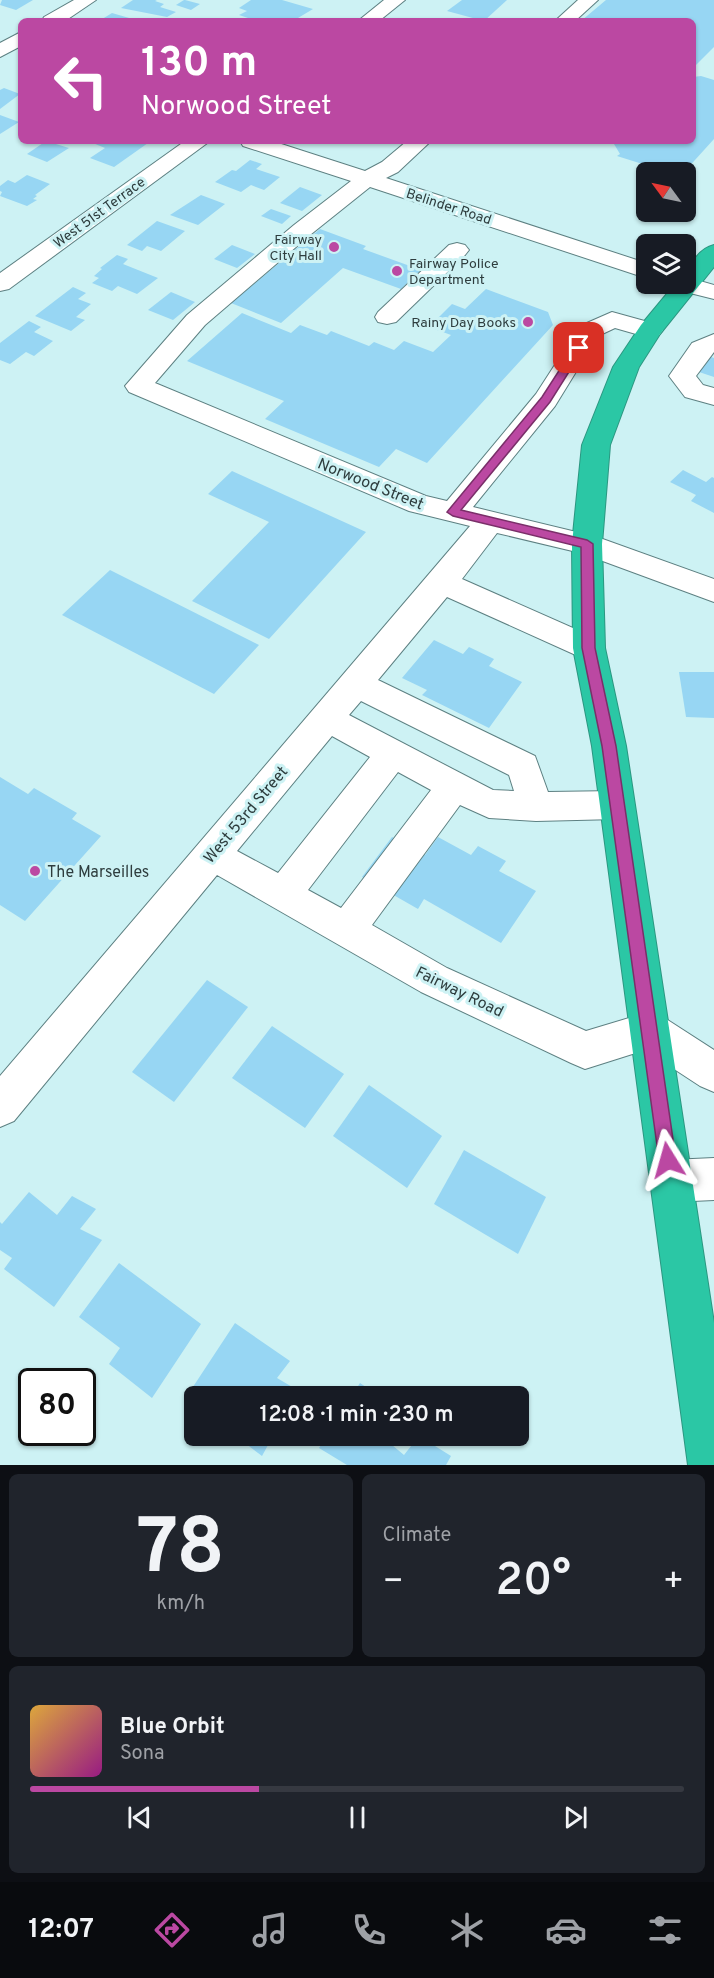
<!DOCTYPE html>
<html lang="en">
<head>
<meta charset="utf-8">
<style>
  body { margin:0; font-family:Overpass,sans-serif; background:#20242c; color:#f1f3f6; height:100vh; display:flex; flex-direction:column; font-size:22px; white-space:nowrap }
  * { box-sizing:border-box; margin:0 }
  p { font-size:20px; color:#9ea1a6 }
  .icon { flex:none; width:33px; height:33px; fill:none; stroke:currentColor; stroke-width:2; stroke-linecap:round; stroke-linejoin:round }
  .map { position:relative; height:1465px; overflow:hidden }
  .panel { display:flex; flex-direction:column; gap:9px; padding:9px; background:#0d0f14; flex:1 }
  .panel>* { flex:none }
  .banner { position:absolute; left:18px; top:18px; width:678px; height:126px; border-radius:9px; box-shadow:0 2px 4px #0004; background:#bb48a2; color:#fff; overflow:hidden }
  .needle { width:39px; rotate:303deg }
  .buttons { position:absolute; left:636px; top:162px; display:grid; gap:12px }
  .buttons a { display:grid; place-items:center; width:60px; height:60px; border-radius:9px; background:#171b24; box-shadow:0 2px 4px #0004; font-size:30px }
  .speed { position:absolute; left:18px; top:1368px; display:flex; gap:12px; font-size:30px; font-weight:700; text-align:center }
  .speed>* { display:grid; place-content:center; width:78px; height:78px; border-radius:50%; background:#171b24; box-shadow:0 2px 4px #0004; line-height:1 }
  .speed .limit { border:3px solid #111; border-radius:9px; background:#fff; color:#111 }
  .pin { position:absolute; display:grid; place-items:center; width:51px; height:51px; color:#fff; margin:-26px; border-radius:12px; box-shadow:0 3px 9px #0006 }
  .me { position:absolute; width:66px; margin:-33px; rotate:352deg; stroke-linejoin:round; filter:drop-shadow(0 0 4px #0008) }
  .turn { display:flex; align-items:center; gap:21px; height:126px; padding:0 24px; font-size:27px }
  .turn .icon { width:78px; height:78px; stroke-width:2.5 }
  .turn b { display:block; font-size:42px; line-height:51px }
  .big { font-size:45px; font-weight:600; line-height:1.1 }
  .panel .tile { flex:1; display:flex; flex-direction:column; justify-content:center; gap:9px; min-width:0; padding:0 21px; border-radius:9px; background:#20242c }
  .panel .dial { align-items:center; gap:0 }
  .dial b { font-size:78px; line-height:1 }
  .song { display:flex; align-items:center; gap:18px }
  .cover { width:72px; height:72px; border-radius:9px; background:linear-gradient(135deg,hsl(40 70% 55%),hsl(310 70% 35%)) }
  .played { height:6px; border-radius:3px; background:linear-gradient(90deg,#bb48a2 35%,#363941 35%) }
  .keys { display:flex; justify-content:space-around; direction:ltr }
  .heat { display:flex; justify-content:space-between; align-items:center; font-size:33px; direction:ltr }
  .panel .tiles { flex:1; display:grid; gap:9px; grid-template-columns:1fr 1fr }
  .tile:last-child { grid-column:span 2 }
  .trip { position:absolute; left:184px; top:1386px; width:345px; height:60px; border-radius:9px; background:#171b24; box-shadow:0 2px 4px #0004; font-weight:600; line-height:60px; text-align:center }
  .tabs { display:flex; height:96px; justify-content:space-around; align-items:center; background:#090b0e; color:#9ea1a6 }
  .tabs .icon { width:42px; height:42px }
  .tabs .selected { color:#bb48a2 }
  .tabs b { font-size:27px; color:#f1f3f6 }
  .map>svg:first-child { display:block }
  .building { fill:#97d6f3 }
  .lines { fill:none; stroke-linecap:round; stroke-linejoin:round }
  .minor-casing { stroke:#5d8082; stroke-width:2 }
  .highway-casing { stroke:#2c9781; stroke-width:2 }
  .minor { fill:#fff; fill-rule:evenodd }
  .highway { fill:#2bc7a5; fill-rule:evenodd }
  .route { fill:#bb48a2; stroke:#7a2f69; stroke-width:1.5 }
  .poi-dot { fill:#bb48a2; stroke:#cdf2f4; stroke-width:2 }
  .labels { text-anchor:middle; stroke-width:6; stroke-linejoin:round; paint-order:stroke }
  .far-street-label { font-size:14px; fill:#2e3d3e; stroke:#cdf2f4 }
  .far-poi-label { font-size:14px; fill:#2e3d3e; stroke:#cdf2f4; text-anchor:end }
  .street-label { font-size:16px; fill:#2e3d3e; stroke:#cdf2f4 }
  .poi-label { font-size:16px; fill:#2e3d3e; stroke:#cdf2f4; text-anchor:start }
</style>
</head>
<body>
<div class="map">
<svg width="714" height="1465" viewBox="0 0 714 1465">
  <rect width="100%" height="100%" fill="#cdf2f4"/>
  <g class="building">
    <path d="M2 0H33L16 10 0 5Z"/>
    <path d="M133 0H157L155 1 164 4 160 7 176 12 167 17 121 8Z"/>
    <path d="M184 0H185L200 4 191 10 176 5Z"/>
    <path d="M251 0H282L313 9 293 21H248L251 19 239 15 247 11 239 8Z"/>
    <path d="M462 0H507L484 21 447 11Z"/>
    <path d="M606 0H714V47L693 68V21H581Z"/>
    <path d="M112 13 136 20V21H99Z"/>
    <path d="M701 76 714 80V139L685 171 668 172 617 156 620 154 614 144 606 141H693V77Z"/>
    <path d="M4 88 20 94 0 109V90Z"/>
    <path d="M0 115 19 122 0 134Z"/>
    <path d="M46 141 69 148 47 162 27 154Z"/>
    <path d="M88 141H144L148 143 114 167 90 158 105 148Z"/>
    <path d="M250 160 262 164 256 169 280 177 264 190 251 185 241 192 215 182 232 170 236 171Z"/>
    <path d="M27 175 50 184 35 195 37 196 33 199 37 200 27 206 0 196 2 192 0 191V186L8 180 15 183Z"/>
    <path d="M300 187 322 195 302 211 280 203Z"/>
    <path d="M201 195 225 204 198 225 170 215Z"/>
    <path d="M271 209 291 216 282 224 261 216Z"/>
    <path d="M157 221 185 231 161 251 147 246 142 251 127 245Z"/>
    <path d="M320 229 366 246 363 249 421 270 401 289 343 268 281 323 231 303Z"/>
    <path d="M232 245 255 254 237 268 214 259Z"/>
    <path d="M117 255 128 259 123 264 158 278 137 294 118 286 112 291 92 283 99 278 94 276 102 269 100 268Z"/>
    <path d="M73 287 86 293 78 299 91 304 76 317 85 320 71 331 35 316Z"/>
    <path d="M486 289 548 312 553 325 427 463 396 449 379 467 265 419 284 401 187 361 242 313 291 333 300 325 327 335 331 331 369 346 374 342 394 350 404 341 433 352 451 335 429 327 452 304 465 309Z"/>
    <path d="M171 292 195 302 173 320 148 310Z"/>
    <path d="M29 321 41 327 34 332 53 341 34 356 26 352 10 364 0 360V343Z"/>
    <path d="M705 355 714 358V377L693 370Z"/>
    <path d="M683 470 706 482 712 477 714 478V513L691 501 696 495 670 482Z"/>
    <path d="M232 471 366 532 269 639 192 601 269 522 208 494Z"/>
    <path d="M110 570 259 645 214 694 62 615Z"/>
    <path d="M434 640 463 654 469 647 494 659 489 666 522 682 489 728 422 695 427 690 402 678Z"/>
    <path d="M679 672H714V718L686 717Z"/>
    <path d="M0 777 28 794 34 788 77 813 72 819 101 836 25 921 0 905Z"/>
    <path d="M392 837 425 855 438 837 471 855 478 846 506 861 499 871 536 891 501 943 424 899 418 909 362 877Z"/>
    <path d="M207 980 248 1007 174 1102 132 1072Z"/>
    <path d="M272 1026 344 1074 305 1128 232 1078Z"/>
    <path d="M369 1085 442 1136 407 1188 333 1136Z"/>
    <path d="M464 1150 546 1197 518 1254 434 1204Z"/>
    <path d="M29 1192 57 1215 72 1196 96 1209 80 1229 102 1240 54 1307 4 1269 12 1258 0 1250V1222L2 1224Z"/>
    <path d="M119 1263 201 1324 152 1398 109 1364 120 1348 79 1317Z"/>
    <path d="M235 1323 290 1361 277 1378 299 1391 296 1396H195V1407L185 1399Z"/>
    <path d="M360 1383 379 1396H352Z"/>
    <path d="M223 1436H273L262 1456 241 1440 237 1446Z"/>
    <path d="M327 1436H388L386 1440 404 1455 419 1436 451 1456 446 1465H347L319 1448Z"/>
  </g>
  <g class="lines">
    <g class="minor-casing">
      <g id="minor">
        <path d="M74 0H96L65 21H42L44 17Z"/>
        <path d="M384 0H405L379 21H358Z"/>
        <path d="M578 0H598L575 21H555Z"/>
        <path d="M21 32V46L0 57V43Z"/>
        <path d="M185 141H210L9 289 0 291V273Z"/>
        <path d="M240 141H272L365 171 382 162 407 141H431L398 172 386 178 646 263V278L370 187 310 235 205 325 155 383 426 496 447 501 536 394 580 326 612 312 659 325 663 330 659 335 650 338 615 328 598 336 555 406 473 507 597 537 714 579V602L581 553 497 533 462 579 600 640 605 648 600 656 589 660 578 656 447 597 378 680 535 756 548 792 617 791 629 795 634 805 629 815 617 819 536 821 489 818 460 805 372 925 447 968 586 1031 649 1012 663 1017 714 1050V1092L700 1086 645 1050 585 1069 571 1063 421 992 217 875 14 1121 0 1127V1076L470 526 409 511 129 392 125 386 187 315 294 225 351 181 243 146ZM361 701 509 775 514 791 493 790 349 715ZM332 736 370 757 278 873 237 851ZM398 772 431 790 341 908 308 890Z"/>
        <path d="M457 243 465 245 469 250 465 255 396 322 387 324 378 322 375 317 378 312 449 245Z"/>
        <path d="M686 277 714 285V299L674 289 671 284H686Z"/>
        <path d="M714 334V352L696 376 703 385 714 388V405L685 397 669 376 692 343Z"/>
        <path d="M714 1158V1200L671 1202 656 1196 650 1181 656 1166 671 1160Z"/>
      </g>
    </g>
    <g class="highway-casing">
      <path id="highway" d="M714 245V267L660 334 639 367 610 445 602 544 605 648 626 746 714 1323V1465H688L592 746 573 648 572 544 582 445 613 367 641 325 675 284H686C686 268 698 249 714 245Z"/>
    </g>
    <use href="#minor" class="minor"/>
    <use href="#highway" class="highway"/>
  </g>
  <path class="route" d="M579 345 584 348 550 402 461 510 587 540 593 544 595 648 616 746 676 1160 674 1166 668 1168 662 1166 659 1160 602 746 582 648 581 547 453 516 447 512 542 397 575 346Z"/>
  <g class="poi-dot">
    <circle cx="334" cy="247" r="6"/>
    <circle cx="397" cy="271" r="6"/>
    <circle cx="528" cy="322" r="6"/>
    <circle cx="35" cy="871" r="6"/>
  </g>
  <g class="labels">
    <g class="far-street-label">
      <text transform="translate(449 206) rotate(18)" y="5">Belinder Road</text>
      <text transform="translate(99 212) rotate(-36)" y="5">West 51st Terrace</text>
    </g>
    <g class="far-poi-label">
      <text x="322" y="244">Fairway<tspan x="322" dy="16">City Hall</tspan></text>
      <text x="409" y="268" text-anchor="start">Fairway Police<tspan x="409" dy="16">Department</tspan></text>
      <text x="516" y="327">Rainy Day Books</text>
    </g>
    <g class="street-label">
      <text transform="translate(371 483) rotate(22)" y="6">Norwood Street</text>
      <text transform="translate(245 814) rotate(-50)" y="6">West 53rd Street</text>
      <text transform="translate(460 991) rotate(26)" y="6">Fairway Road</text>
    </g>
    <g class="poi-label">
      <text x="47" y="877">The Marseilles</text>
    </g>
  </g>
</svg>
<div class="buttons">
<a><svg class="needle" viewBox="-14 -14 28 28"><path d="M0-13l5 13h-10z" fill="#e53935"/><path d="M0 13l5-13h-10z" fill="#9ea1a6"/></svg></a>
<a><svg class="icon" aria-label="layers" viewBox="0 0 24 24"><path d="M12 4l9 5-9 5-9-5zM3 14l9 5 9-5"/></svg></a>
</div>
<div class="speed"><div class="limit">80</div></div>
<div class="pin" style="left:579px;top:348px;background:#d93025"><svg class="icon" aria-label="arrive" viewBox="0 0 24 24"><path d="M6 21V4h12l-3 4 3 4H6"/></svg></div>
<svg class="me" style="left:668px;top:1160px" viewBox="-20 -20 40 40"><path d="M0-17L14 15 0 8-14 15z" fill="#bb48a2" stroke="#fff" stroke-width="4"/></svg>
<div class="trip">12:08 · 1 min · 230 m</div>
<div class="banner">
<div class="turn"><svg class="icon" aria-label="left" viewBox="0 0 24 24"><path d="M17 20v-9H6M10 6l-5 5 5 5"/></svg><div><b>130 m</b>Norwood Street</div></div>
</div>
</div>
<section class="panel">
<div class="tiles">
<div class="tile dial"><b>78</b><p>km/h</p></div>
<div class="tile"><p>Climate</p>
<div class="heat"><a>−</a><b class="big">20°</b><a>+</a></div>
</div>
<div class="tile">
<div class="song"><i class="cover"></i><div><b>Blue Orbit</b><p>Sona</p></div></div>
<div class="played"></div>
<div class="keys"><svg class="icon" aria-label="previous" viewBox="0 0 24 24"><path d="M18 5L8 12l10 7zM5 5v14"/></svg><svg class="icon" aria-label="pause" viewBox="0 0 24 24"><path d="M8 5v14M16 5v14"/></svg><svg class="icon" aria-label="next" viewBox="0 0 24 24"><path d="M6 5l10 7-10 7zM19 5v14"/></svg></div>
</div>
</div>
</section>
<nav class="tabs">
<b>12:07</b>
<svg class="icon selected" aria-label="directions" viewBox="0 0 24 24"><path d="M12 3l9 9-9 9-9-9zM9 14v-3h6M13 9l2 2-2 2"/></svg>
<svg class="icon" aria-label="music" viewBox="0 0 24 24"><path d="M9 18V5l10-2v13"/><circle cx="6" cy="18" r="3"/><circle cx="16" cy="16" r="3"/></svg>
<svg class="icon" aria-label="phone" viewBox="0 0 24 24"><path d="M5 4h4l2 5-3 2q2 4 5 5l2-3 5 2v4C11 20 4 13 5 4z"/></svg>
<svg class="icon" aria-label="climate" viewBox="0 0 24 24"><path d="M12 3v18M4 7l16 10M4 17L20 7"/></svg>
<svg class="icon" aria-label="car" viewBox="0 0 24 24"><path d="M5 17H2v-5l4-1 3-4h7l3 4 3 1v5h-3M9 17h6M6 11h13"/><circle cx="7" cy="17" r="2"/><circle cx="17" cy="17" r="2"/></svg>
<svg class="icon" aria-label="filters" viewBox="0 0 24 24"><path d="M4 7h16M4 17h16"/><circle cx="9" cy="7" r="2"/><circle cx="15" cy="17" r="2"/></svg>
</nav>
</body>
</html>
